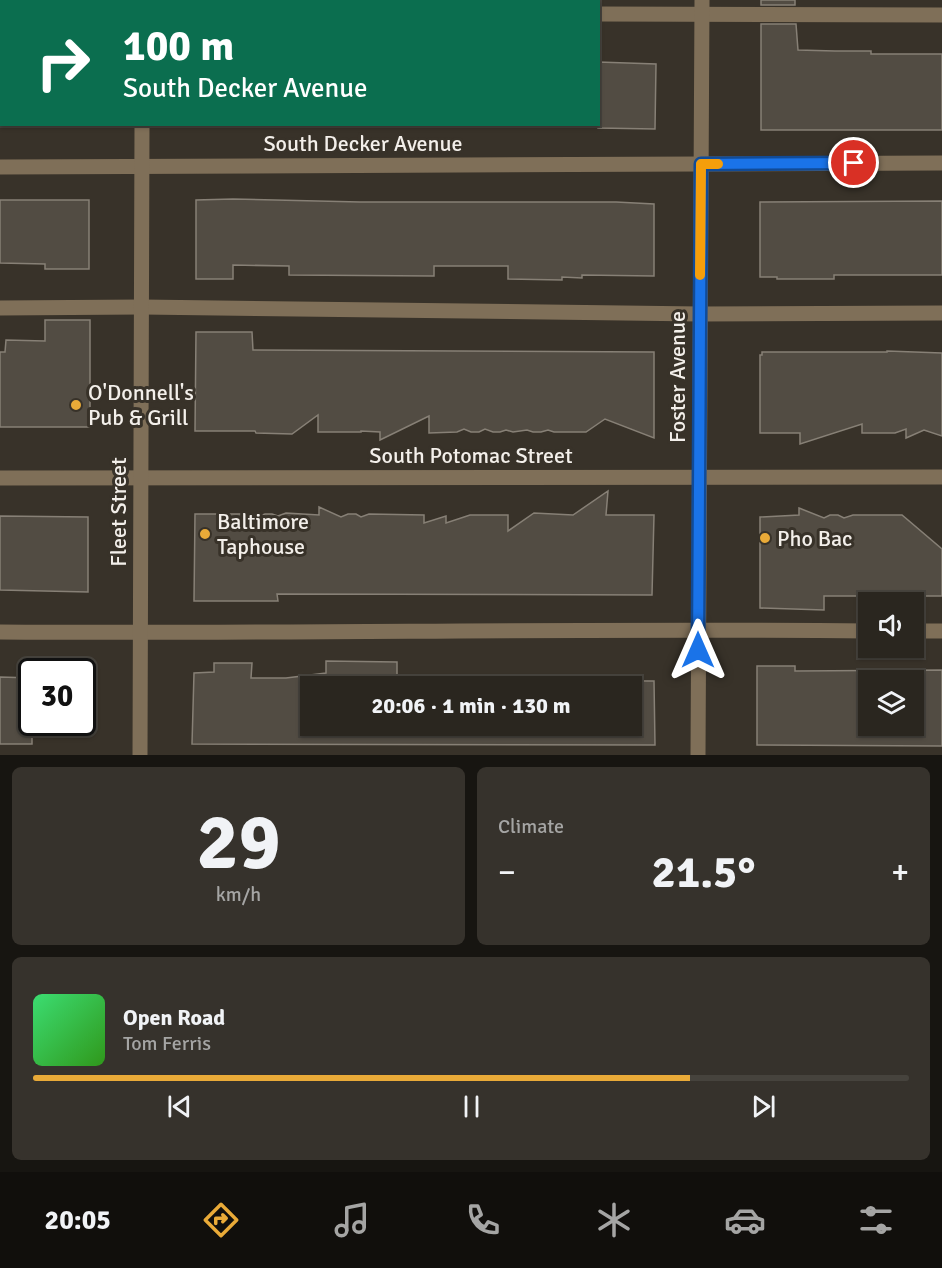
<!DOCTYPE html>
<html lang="en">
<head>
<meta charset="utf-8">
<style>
  body { margin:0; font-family:Signika,sans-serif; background:#36322c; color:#f1f3f6; height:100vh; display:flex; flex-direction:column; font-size:22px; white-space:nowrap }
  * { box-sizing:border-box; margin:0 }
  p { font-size:20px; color:#a5a5a4 }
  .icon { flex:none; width:33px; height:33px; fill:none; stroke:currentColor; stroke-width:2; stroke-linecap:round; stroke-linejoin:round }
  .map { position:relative; height:755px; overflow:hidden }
  .details { display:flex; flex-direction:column; gap:12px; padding:12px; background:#171511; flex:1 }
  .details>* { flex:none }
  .hud { position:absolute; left:0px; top:0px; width:600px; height:126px; box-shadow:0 2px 4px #0004,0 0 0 2px #46433d; background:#0b6e4f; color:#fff; overflow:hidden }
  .controls { position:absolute; left:858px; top:592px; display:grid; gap:12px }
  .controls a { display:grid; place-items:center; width:66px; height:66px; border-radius:0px; background:#2a261f; box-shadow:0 2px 4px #0004,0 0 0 2px #46433d; font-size:30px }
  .speed { position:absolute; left:18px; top:658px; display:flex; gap:12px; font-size:30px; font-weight:700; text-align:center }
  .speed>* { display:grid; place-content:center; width:78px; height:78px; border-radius:50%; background:#2a261f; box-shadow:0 2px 4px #0004,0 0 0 2px #46433d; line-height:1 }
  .speed .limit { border:3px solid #111; border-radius:9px; background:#fff; color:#111 }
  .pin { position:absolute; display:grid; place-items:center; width:51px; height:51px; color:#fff; margin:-26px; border:3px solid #fff; border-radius:50%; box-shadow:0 2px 6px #0007 }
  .me { position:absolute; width:66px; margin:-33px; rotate:0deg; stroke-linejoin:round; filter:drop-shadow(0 0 4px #0008) }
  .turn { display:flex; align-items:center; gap:21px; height:126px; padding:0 24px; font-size:27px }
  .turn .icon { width:78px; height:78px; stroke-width:2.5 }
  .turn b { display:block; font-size:42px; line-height:51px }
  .big { font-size:45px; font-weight:800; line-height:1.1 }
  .details .tile { flex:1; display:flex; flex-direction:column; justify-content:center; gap:9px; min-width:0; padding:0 21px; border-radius:9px; background:#36322c }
  .details .dial { align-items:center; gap:0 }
  .dial b { font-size:78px; line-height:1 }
  .song { display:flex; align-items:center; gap:18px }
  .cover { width:72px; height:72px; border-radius:9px; background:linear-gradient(135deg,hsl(140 70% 55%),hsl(110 70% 35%)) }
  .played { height:6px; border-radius:3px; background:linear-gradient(90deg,#e9aa38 75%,#46433d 75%) }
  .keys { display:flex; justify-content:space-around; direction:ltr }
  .heat { display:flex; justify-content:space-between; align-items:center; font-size:33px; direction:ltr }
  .details .tiles { flex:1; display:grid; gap:12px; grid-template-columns:1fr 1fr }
  .tile:last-child { grid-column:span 2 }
  .trip { position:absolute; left:300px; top:676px; width:342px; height:60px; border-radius:0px; background:#2a261f; box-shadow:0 2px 4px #0004,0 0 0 2px #46433d; font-weight:800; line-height:60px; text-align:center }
  .menu { display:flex; height:96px; justify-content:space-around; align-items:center; background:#110f0c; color:#a5a5a4 }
  .menu .icon { width:42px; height:42px }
  .menu .current { color:#e9aa38 }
  .menu b { font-size:27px; color:#f1f3f6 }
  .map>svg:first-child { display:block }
  .building { fill:#524c43; stroke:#878076; stroke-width:1.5; fill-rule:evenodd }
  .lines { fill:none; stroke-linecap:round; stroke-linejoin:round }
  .minor { stroke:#7f6f58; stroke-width:15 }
  .route-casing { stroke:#114b97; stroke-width:15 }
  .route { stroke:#1a73e8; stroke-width:10 }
  .slow { stroke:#f59e0b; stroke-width:10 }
  .poi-dot { fill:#e9aa38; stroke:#383229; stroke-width:2 }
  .labels { text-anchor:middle; stroke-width:6; stroke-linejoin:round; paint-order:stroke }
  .street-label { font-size:22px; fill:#f3efea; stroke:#383229 }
  .poi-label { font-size:22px; fill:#f3efea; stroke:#383229; text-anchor:start }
</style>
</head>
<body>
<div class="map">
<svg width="942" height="755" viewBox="0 0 942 755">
  <rect width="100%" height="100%" fill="#383229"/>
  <g class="building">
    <rect x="761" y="0" width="34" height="5"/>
    <path d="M761 24H796L798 50 835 51H871V54H942V130H761Z"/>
    <path d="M598 62 656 64 655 129 598 128Z"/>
    <path d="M233 199 360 202H616L654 204V276L582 275V278L562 277V280L508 279V266H434V276L289 275V266L233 265V279H196V200Z"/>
    <path d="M0 200H89V269H45V264L0 263Z"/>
    <path d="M942 201V275H834V279H777V277H760V202Z"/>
    <path d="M45 320H90V427H0V352H5L6 340 45 341Z"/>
    <path d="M196 332H252L253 350 654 352V438L605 419 586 432H554L548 430 541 432H533L527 430 513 432 506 430 500 432H493L485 429 479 432H471L464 429 457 432 429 433V416L380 440V432L361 431V432H318V415L292 434 256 433 255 431H195Z"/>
    <path d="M887 351 942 353V436L924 430 906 438V429L895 433H862V424L800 444V433H760V355H762V352H887Z"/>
    <path d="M608 491 606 515H654L652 595 277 594 278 601H194L195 514H251L257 517 265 514H272L278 516 286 513 319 515V507L341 517 348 514H356L361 517 369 514 424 515V523L446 516V523L470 515H508V531L534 513 573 515Z"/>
    <path d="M799 508 824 518 830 515H838L844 518 853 515H902L942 549V596H824V610L760 608V517L799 515Z"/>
    <path d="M0 516 88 517V592L0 590Z"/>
    <path d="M326 661 397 662V680L654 681 655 745 192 744 194 673 214 672V663H252L251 678H286L326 673ZM310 687H632V726H310Z"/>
    <path d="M757 666H795V671L942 670V746L757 745ZM868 681H914V726H868Z"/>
    <path d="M0 677 32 678V744H0Z"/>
  </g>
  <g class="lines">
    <g class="minor">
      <path d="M142 2V0"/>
      <path d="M0 13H2"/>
      <path d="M598 14 942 15"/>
      <path d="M0 167 942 163"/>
      <path d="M0 308 142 307 700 314 942 313"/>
      <path d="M0 478 942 477"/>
      <path d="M914 631H942"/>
      <path d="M0 632C290 634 579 628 868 631"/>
      <path d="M140 755 142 124"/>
      <path d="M698 755 702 0"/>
    </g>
  </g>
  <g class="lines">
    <g class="route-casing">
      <path id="route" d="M698 650 701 164 854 163"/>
    </g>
    <use href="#route" class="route"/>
    <path class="slow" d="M700 275 701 164H718"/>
  </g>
  <g class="poi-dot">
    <circle cx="76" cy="405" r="6"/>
    <circle cx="205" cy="534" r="6"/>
    <circle cx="765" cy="538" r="6"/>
  </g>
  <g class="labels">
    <g class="street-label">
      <text x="363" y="151">South Decker Avenue</text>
      <text transform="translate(677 377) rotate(-90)" y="8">Foster Avenue</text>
      <text x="471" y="463">South Potomac Street</text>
      <text transform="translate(118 512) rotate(-90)" y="8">Fleet Street</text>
    </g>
    <g class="poi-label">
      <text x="88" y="400">O'Donnell's<tspan x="88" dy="25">Pub &amp; Grill</tspan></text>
      <text x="217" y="529">Baltimore<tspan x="217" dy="25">Taphouse</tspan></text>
      <text x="777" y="546">Pho Bac</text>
    </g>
  </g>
</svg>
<div class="controls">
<a><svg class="icon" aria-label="sound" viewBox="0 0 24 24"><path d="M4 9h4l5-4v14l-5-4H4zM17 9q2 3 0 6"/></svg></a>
<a><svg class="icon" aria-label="layers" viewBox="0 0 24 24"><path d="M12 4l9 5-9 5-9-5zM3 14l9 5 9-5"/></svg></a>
</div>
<div class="speed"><div class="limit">30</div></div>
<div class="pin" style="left:854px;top:163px;background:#d93025"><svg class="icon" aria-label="arrive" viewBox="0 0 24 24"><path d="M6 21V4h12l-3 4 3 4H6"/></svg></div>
<svg class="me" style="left:698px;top:650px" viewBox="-20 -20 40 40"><path d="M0-17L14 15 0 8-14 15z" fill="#1a73e8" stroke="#fff" stroke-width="4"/></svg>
<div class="trip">20:06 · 1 min · 130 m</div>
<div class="hud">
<div class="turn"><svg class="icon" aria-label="right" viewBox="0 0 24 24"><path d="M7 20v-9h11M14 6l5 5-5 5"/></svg><div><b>100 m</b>South Decker Avenue</div></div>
</div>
</div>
<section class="details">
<div class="tiles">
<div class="tile dial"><b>29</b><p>km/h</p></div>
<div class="tile"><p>Climate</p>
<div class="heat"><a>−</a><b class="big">21.5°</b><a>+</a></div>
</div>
<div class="tile">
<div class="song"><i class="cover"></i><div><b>Open Road</b><p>Tom Ferris</p></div></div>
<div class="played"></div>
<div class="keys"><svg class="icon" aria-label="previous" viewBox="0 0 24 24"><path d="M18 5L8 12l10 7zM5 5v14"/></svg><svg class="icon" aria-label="pause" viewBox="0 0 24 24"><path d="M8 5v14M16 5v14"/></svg><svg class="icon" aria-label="next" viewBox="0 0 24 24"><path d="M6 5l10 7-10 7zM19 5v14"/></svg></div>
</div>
</div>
</section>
<nav class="menu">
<b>20:05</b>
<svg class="icon current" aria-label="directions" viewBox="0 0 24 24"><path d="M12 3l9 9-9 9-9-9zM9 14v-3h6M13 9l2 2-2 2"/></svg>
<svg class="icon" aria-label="music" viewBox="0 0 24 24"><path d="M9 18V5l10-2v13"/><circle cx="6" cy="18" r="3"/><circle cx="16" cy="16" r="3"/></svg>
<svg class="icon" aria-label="phone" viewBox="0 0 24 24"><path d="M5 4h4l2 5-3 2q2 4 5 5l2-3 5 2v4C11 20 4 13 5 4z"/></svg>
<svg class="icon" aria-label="climate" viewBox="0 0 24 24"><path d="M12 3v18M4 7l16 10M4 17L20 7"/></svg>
<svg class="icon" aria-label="car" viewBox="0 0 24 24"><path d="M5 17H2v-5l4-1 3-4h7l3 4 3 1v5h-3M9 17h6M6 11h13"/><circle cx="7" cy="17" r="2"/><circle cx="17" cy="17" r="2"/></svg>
<svg class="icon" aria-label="filters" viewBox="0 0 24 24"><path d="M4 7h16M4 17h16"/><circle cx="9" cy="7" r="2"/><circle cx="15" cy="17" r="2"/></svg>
</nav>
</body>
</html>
